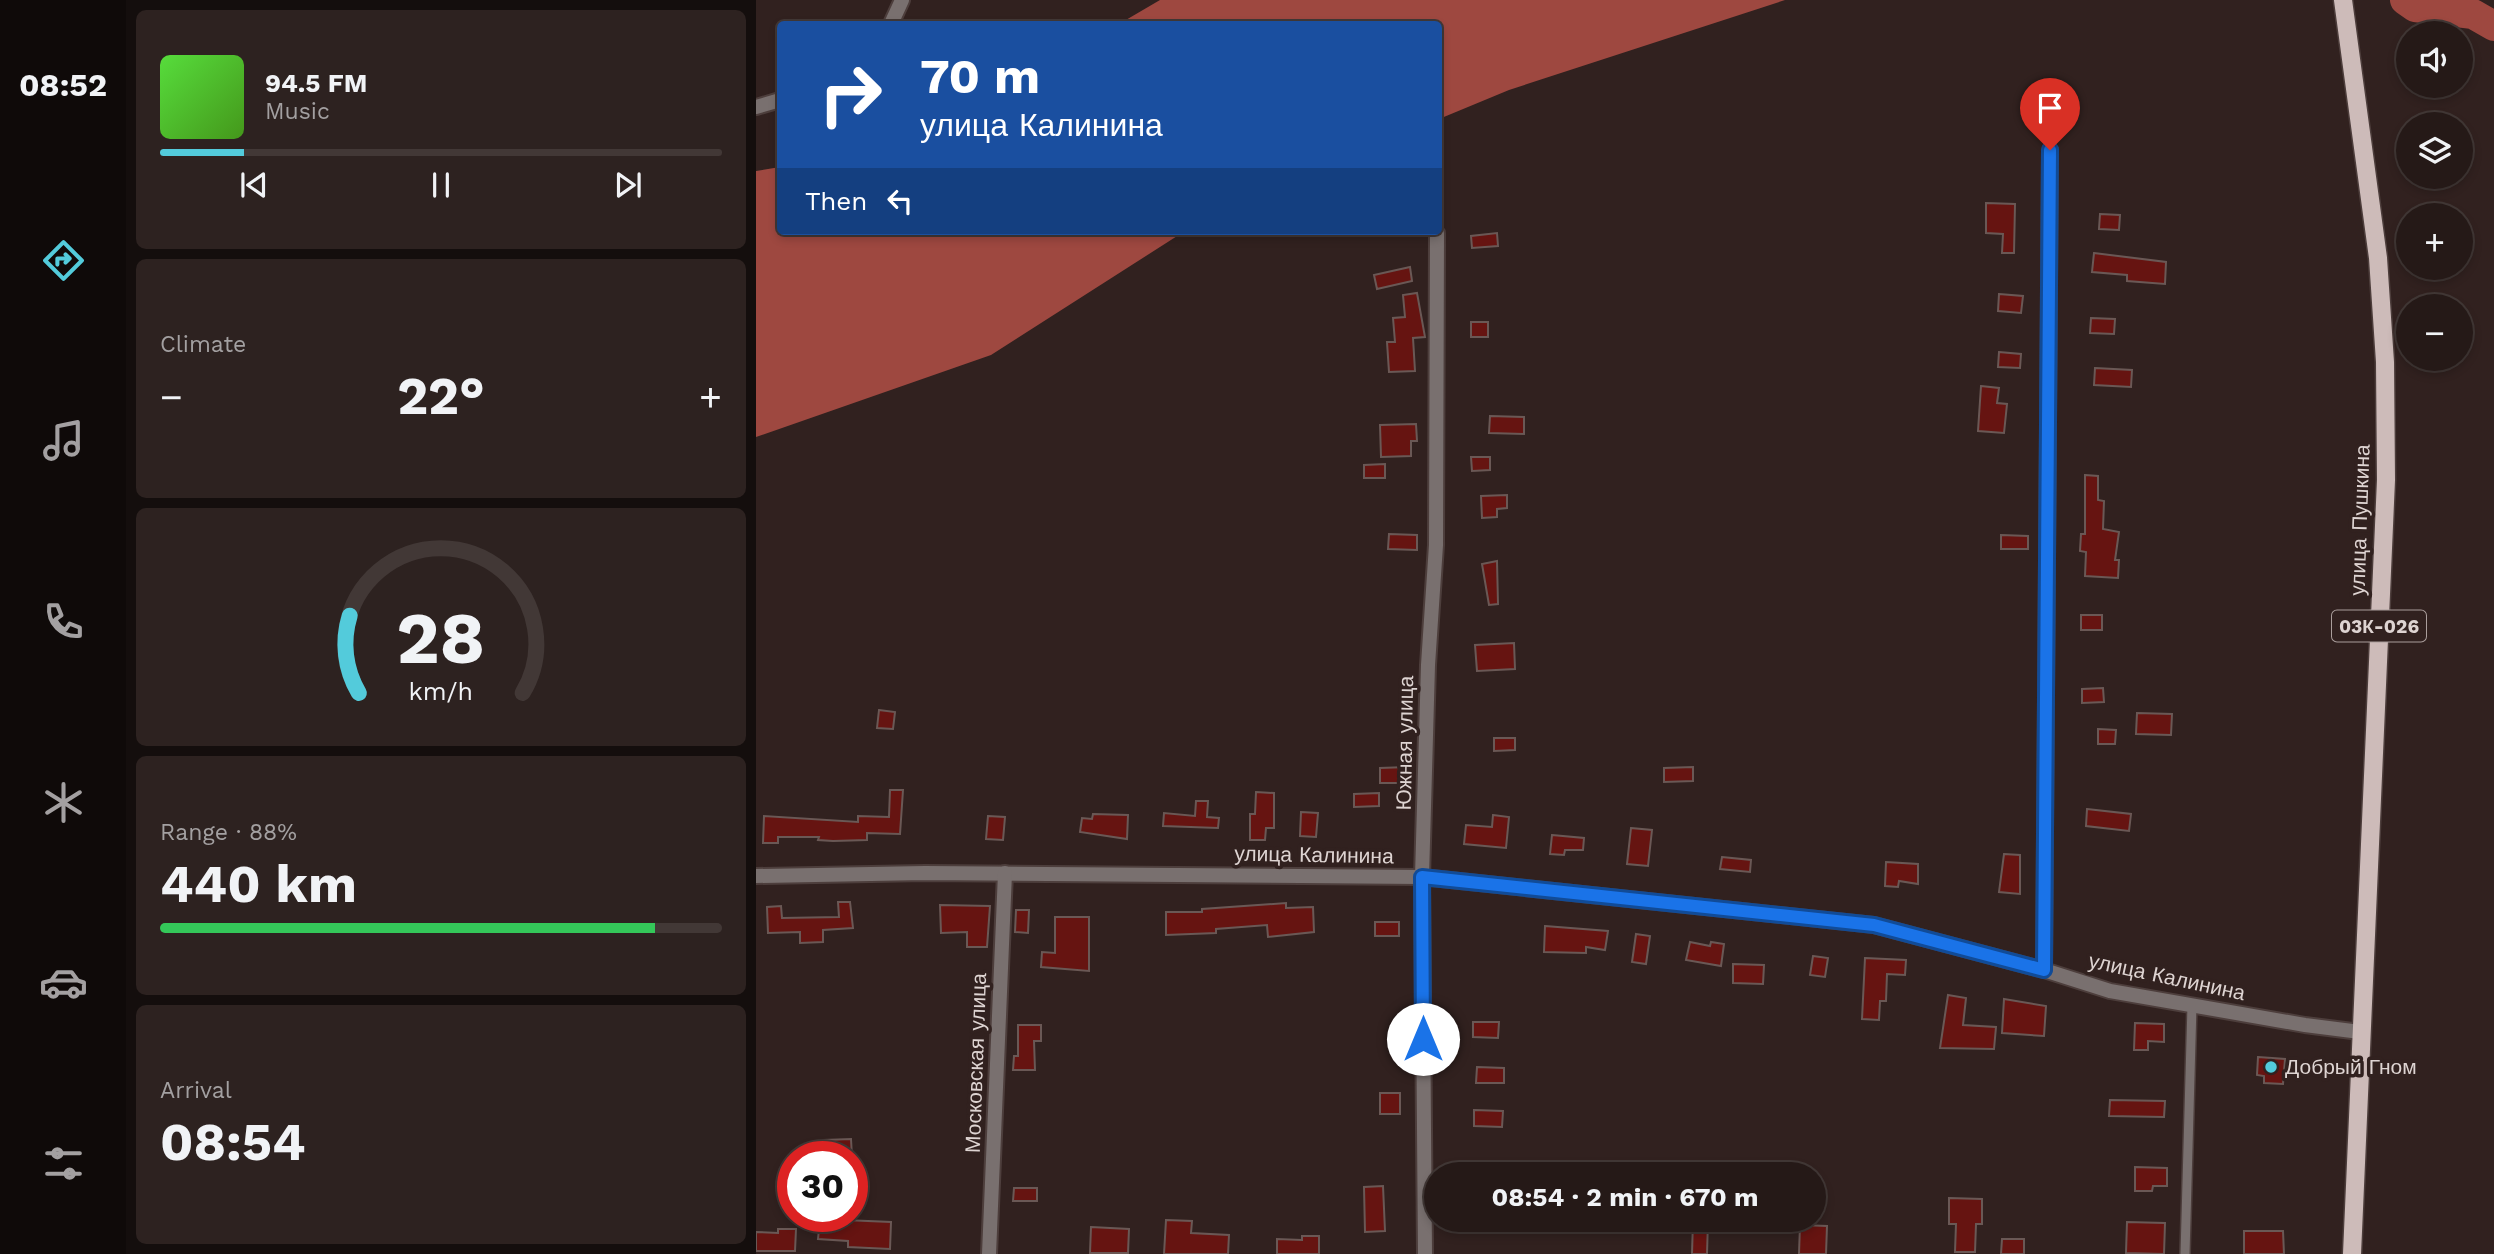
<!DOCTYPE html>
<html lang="en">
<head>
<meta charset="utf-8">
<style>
  body { margin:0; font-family:"Work Sans",sans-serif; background:#2d2220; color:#f1f3f6; height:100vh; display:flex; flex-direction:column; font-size:26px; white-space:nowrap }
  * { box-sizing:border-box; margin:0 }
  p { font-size:23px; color:#a3a0a1 }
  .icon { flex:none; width:38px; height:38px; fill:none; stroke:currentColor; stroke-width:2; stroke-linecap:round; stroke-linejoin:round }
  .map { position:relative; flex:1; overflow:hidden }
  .sheet { display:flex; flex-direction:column; gap:10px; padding:10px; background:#140e0d; width:630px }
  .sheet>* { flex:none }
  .banner { position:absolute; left:21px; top:21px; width:665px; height:214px; border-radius:7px; box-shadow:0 4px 10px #0003,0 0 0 2px #423836; background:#1a4fa0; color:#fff; overflow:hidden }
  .tools { position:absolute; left:1640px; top:21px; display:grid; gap:14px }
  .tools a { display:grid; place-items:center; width:77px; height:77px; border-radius:50%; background:#251917; box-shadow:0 4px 10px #0003,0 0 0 2px #423836; font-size:35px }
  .speed { position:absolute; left:21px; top:1141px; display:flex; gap:14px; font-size:35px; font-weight:700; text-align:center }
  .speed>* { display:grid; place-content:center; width:91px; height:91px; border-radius:50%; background:#251917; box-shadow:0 4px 10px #0003,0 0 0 2px #423836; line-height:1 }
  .speed .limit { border:10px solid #d22; background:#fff; color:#111 }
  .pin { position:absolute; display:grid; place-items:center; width:60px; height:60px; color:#fff; margin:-72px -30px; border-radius:50% 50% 50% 0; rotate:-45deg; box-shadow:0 0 7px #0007 }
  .pin .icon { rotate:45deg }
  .me { position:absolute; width:77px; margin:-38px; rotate:0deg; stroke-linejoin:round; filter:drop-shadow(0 0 5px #0008) }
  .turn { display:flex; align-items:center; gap:24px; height:147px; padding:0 28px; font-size:32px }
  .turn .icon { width:91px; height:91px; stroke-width:2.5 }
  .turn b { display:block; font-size:49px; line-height:60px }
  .then { display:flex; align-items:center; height:66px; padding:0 28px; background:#0003; gap:14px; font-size:26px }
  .big { font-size:52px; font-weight:700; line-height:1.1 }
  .sheet .card { flex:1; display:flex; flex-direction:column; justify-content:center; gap:10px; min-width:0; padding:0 24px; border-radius:10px; background:#2d2220 }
  .sheet .dial { align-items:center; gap:0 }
  .dial svg { height:182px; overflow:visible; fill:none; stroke:#423836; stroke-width:7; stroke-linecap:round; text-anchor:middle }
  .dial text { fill:#f1f3f6; stroke:none }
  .song { display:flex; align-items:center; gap:21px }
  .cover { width:84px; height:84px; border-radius:10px; background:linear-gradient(135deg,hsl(110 70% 55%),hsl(100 70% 35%)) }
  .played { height:7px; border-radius:4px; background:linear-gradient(90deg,#53cbdb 15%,#423836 15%) }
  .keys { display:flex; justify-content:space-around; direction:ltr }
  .heat { display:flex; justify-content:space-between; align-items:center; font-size:38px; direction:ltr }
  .charge { height:10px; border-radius:5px; background:linear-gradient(90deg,#34c759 88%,#423836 0) }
  .trip { position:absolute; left:668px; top:1162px; width:402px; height:70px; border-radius:35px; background:#251917; box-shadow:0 4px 10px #0003,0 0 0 2px #423836; font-weight:700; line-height:70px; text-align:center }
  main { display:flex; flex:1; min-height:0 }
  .menu { display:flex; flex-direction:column; width:126px; justify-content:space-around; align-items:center; background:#0f0a09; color:#a3a0a1 }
  .menu .icon { width:49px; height:49px }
  .menu .on { color:#53cbdb }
  .menu b { font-size:32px; color:#f1f3f6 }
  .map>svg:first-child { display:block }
  .water { fill:#9e4840 }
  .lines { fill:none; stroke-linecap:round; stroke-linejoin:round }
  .river { stroke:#9e4840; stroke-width:30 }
  .building { fill:#661411; stroke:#6a5855; stroke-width:2 }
  .service-casing { stroke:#4d3e3c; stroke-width:12 }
  .minor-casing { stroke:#4d3e3c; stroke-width:18 }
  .primary-casing { stroke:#4d3e3c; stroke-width:21 }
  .service { stroke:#79706f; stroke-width:9 }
  .minor { stroke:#79706f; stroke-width:14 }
  .primary { stroke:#cdbbb9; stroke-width:18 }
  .route-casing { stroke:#114b97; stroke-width:18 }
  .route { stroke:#1a73e8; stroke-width:12 }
  .poi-dot { fill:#53cbdb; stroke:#31211f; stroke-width:2.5 }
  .labels { text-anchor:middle; stroke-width:7; stroke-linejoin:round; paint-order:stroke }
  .shield { fill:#31211f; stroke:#aa9e9c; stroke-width:2 }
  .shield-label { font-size:19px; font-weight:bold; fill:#ded4d2 }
  .street-label { font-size:21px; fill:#ded4d2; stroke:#31211f }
  .poi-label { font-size:21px; fill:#ded4d2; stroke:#31211f; text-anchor:start }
</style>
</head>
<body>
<main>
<nav class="menu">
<b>08:52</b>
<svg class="icon on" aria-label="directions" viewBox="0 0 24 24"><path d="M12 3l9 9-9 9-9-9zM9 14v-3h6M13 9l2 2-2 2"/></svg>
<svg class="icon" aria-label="music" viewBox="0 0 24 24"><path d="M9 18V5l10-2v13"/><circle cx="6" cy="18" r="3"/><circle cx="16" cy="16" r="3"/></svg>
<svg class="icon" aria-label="phone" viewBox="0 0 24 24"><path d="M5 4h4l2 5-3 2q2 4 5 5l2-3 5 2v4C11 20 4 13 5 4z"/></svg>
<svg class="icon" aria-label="climate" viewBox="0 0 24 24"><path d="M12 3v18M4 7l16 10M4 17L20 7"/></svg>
<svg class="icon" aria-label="car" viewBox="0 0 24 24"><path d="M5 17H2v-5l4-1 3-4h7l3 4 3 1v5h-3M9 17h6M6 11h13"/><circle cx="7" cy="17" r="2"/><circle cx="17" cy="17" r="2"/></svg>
<svg class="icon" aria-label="filters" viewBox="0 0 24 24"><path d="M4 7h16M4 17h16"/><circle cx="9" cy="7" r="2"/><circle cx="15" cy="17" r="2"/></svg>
</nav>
<section class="sheet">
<div class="card">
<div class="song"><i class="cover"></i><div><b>94.5 FM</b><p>Music</p></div></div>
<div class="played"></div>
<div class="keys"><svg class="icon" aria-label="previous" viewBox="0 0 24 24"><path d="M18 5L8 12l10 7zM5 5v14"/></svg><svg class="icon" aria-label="pause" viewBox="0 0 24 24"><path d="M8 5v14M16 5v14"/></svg><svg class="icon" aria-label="next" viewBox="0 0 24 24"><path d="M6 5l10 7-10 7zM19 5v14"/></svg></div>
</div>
<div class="card"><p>Climate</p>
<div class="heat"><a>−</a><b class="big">22°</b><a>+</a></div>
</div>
<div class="card dial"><svg viewBox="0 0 100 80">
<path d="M14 69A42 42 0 1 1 86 69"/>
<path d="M14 69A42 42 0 0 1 10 35" stroke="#53cbdb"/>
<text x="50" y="56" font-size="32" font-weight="700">28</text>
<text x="50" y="72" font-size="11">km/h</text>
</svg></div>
<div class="card"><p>Range · 88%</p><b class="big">440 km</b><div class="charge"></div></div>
<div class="card"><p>Arrival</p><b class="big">08:54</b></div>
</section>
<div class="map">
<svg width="1738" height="1254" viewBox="0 0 1738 1254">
  <rect width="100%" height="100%" fill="#31211f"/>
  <g class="water">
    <path d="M404 0H1029L753 90 683 119 682 24H363Z"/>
    <path d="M24 167V231H429L235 355 0 437V171Z"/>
  </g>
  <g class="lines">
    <path class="river" d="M1649 0 1659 7 1717 14 1738 26"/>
  </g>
  <g class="building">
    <path d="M1230 203 1259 204 1258 253H1246L1247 234 1230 233Z"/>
    <path d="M1344 214 1364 215 1363 230 1343 229Z"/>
    <path d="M741 233 742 246 716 248 715 236Z"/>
    <path d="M1338 253 1410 262 1409 284 1371 281V275L1336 272Z"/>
    <path d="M654 267 656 281 621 289 618 275Z"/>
    <path d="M661 293 669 337 657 338 659 371 633 372 631 342H639L637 318 649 317 647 295Z"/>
    <path d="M1243 294 1267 296 1265 313 1242 311Z"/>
    <path d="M1335 318 1359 319 1358 334 1334 333Z"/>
    <rect x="715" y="322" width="17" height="15"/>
    <path d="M1243 352 1265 354 1264 368 1242 367Z"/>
    <path d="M1339 368 1376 370 1375 387 1338 385Z"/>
    <path d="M1225 386 1243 388 1241 403 1251 404 1248 433 1222 431Z"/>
    <path d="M734 416 768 417V434L733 433Z"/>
    <path d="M660 424 661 441H655V456L625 457 624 425Z"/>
    <path d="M715 457H734V470L716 471Z"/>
    <path d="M629 464V478H608V465Z"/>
    <path d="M1329 475 1342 476V500L1348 501 1347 529 1363 532 1359 560H1363L1362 578 1329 576 1330 552 1324 551 1325 534H1329Z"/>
    <path d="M751 495V508L741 509V517L726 518 725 496Z"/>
    <path d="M633 534 661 535V550L632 549Z"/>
    <path d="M1245 535 1272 536V549H1245Z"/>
    <path d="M741 561 742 604 733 605 726 564Z"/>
    <rect x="1325" y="615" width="21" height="15"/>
    <path d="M758 643 759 669 721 671 719 645Z"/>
    <path d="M1347 688 1348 702 1326 703V689Z"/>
    <path d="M123 710 139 712 137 729 121 728Z"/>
    <path d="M1381 713 1416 714 1415 735 1380 734Z"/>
    <path d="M1342 729 1360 730 1359 744H1342Z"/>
    <path d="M738 738H759V750L738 751Z"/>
    <path d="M651 767V783H624V768Z"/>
    <path d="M937 767V781L908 782V768Z"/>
    <path d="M134 790H147L144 834 111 833V840L77 841 62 840 63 837H22V843H7L8 816 102 822V816L133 817Z"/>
    <path d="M500 792 518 793V828H510L509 840H494V814H499Z"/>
    <path d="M623 793V806L598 807V794Z"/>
    <path d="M440 801H452L451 817 463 818 462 828 407 826 408 813 439 816Z"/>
    <path d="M1331 809 1375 814 1373 831 1330 826Z"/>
    <path d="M545 812 562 813 560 837 544 836Z"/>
    <path d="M337 814 372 815 371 839 324 832 326 818 336 819Z"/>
    <path d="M737 815 753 817 750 848 708 844 710 825 736 827Z"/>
    <path d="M232 816 249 817 247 840 230 839Z"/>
    <path d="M875 828 896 830 892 866 871 864Z"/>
    <path d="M796 835 828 838 827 850H809L808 855 794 854Z"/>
    <path d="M1248 854 1264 855V894L1243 892Z"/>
    <path d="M966 857 995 860 994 872 964 869Z"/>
    <path d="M1130 862 1162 864V884L1143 881 1142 887 1129 886Z"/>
    <path d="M82 902H94L97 928 67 930V942L44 943V932L12 933 11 907 25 906 26 918 83 917Z"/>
    <path d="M530 903V908L557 907 558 932 512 937 511 925 460 929V933L410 935V912H446V909Z"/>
    <path d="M184 905 234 906 231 947H211V932L185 933Z"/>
    <path d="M260 910H273L272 933 259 932Z"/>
    <path d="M299 917H333V971L285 967 286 952 299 953Z"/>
    <rect x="619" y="922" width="24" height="14"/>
    <path d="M789 926 852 931 849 950 830 947V953L788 952Z"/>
    <path d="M880 934 894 936 890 964 876 962Z"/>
    <path d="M934 942 954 946 955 942 968 944 965 966 930 960Z"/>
    <path d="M1057 956 1072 958 1069 977 1054 975Z"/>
    <path d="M1109 958 1150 960 1149 975 1131 974 1130 1001H1124L1123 1020 1106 1019Z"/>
    <path d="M977 964 1008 965 1007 984 977 983Z"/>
    <path d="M1192 995 1210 998 1207 1025 1240 1027 1238 1049 1184 1048Z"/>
    <path d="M1248 999 1290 1006 1288 1036 1246 1033Z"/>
    <path d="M717 1022H743L742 1038 717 1037Z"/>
    <path d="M1379 1023 1408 1024V1042L1392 1041V1050H1378Z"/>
    <path d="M262 1025H285V1041H278L279 1070H257L258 1056H262Z"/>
    <path d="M1502 1057 1529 1059 1527 1084 1508 1083V1076L1501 1075Z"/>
    <path d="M721 1067 748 1068V1083H720Z"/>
    <rect x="624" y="1093" width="20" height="21"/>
    <path d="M1354 1100 1409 1101 1408 1117 1353 1116Z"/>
    <path d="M718 1110 747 1111 746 1127 718 1126Z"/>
    <path d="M95 1139 96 1157H69L68 1140Z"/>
    <path d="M1379 1167 1411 1168V1186H1397L1396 1191H1379Z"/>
    <path d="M627 1186 629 1231 609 1232 608 1187Z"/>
    <path d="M258 1188H281V1201H257Z"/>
    <path d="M1193 1198 1226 1199V1224H1220L1219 1252H1199L1200 1224H1193Z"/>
    <path d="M64 1219 135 1222 134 1249 92 1247V1241L62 1239Z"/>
    <path d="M410 1220 436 1221 435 1233 473 1235 472 1254H408Z"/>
    <path d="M937 1220H952L951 1254H936Z"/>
    <path d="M1371 1222 1409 1223 1408 1254 1370 1253Z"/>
    <path d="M1044 1225 1071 1226 1070 1254H1043Z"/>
    <path d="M335 1227 373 1229 372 1253H334Z"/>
    <path d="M22 1229H40L39 1251H0V1232L22 1233Z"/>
    <path d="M1488 1231H1527L1528 1254H1488Z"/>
    <path d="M546 1236H563V1254H521V1239L546 1240Z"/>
    <path d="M1246 1239H1268V1254H1245Z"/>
  </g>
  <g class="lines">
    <g class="service-casing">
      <path id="service" d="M1429 1254 1436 1005"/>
    </g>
    <g class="minor-casing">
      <g id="minor">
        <path d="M135 24 146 0"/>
        <path d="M0 107 24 100"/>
        <path d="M0 876 169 873 666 877 1118 925 1288 970 1354 991 1549 1025 1604 1032"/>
        <path d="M1288 970 1294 150"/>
        <path d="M233 1254 249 873"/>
        <path d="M669 1254 666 877 672 665 680 545 681 233"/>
      </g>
    </g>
    <g class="primary-casing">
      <path id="primary" d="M1587 0 1622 258 1629 362 1630 480 1596 1254"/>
    </g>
    <use href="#service" class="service"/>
    <use href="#minor" class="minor"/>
    <use href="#primary" class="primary"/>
  </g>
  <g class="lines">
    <g class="route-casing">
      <path id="route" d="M667 1039 666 877 1118 925 1288 970 1294 150"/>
    </g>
    <use href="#route" class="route"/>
  </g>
  <circle class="poi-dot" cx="1515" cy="1067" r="7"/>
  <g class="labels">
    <rect class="shield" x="1576" y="610.5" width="94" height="31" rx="5"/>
    <g class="shield-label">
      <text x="1623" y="633">03К-026</text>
    </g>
    <g class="street-label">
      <text transform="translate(1604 520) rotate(-88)" y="7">улица Пушкина</text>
      <text transform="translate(649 743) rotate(-89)" y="7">Южная улица</text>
      <text transform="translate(558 855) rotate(1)" y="7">улица Калинина</text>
      <text transform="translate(1411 977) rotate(12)" y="7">улица Калинина</text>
      <text transform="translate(220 1063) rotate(-88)" y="7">Московская улица</text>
    </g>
    <g class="poi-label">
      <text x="1529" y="1074">Добрый Гном</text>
    </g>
  </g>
</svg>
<div class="tools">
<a><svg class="icon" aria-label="sound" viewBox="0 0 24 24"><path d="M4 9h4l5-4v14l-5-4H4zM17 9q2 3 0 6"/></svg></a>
<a><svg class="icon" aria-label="layers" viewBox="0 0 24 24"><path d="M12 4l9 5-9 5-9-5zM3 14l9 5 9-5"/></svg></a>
<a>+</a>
<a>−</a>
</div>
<div class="speed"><div class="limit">30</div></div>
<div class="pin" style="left:1294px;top:150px;background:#d93025"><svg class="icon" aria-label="arrive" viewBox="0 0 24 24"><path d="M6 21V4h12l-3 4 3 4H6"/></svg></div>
<svg class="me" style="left:667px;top:1039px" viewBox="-20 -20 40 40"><circle r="19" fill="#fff"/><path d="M0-13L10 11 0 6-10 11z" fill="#1a73e8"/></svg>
<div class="trip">08:54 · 2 min · 670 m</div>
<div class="banner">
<div class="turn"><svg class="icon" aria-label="right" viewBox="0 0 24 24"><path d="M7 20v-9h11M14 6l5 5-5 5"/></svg><div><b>70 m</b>улица Калинина</div></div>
<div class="then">Then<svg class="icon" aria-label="left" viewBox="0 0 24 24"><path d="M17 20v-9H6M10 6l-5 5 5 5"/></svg></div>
</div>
</div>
</main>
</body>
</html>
